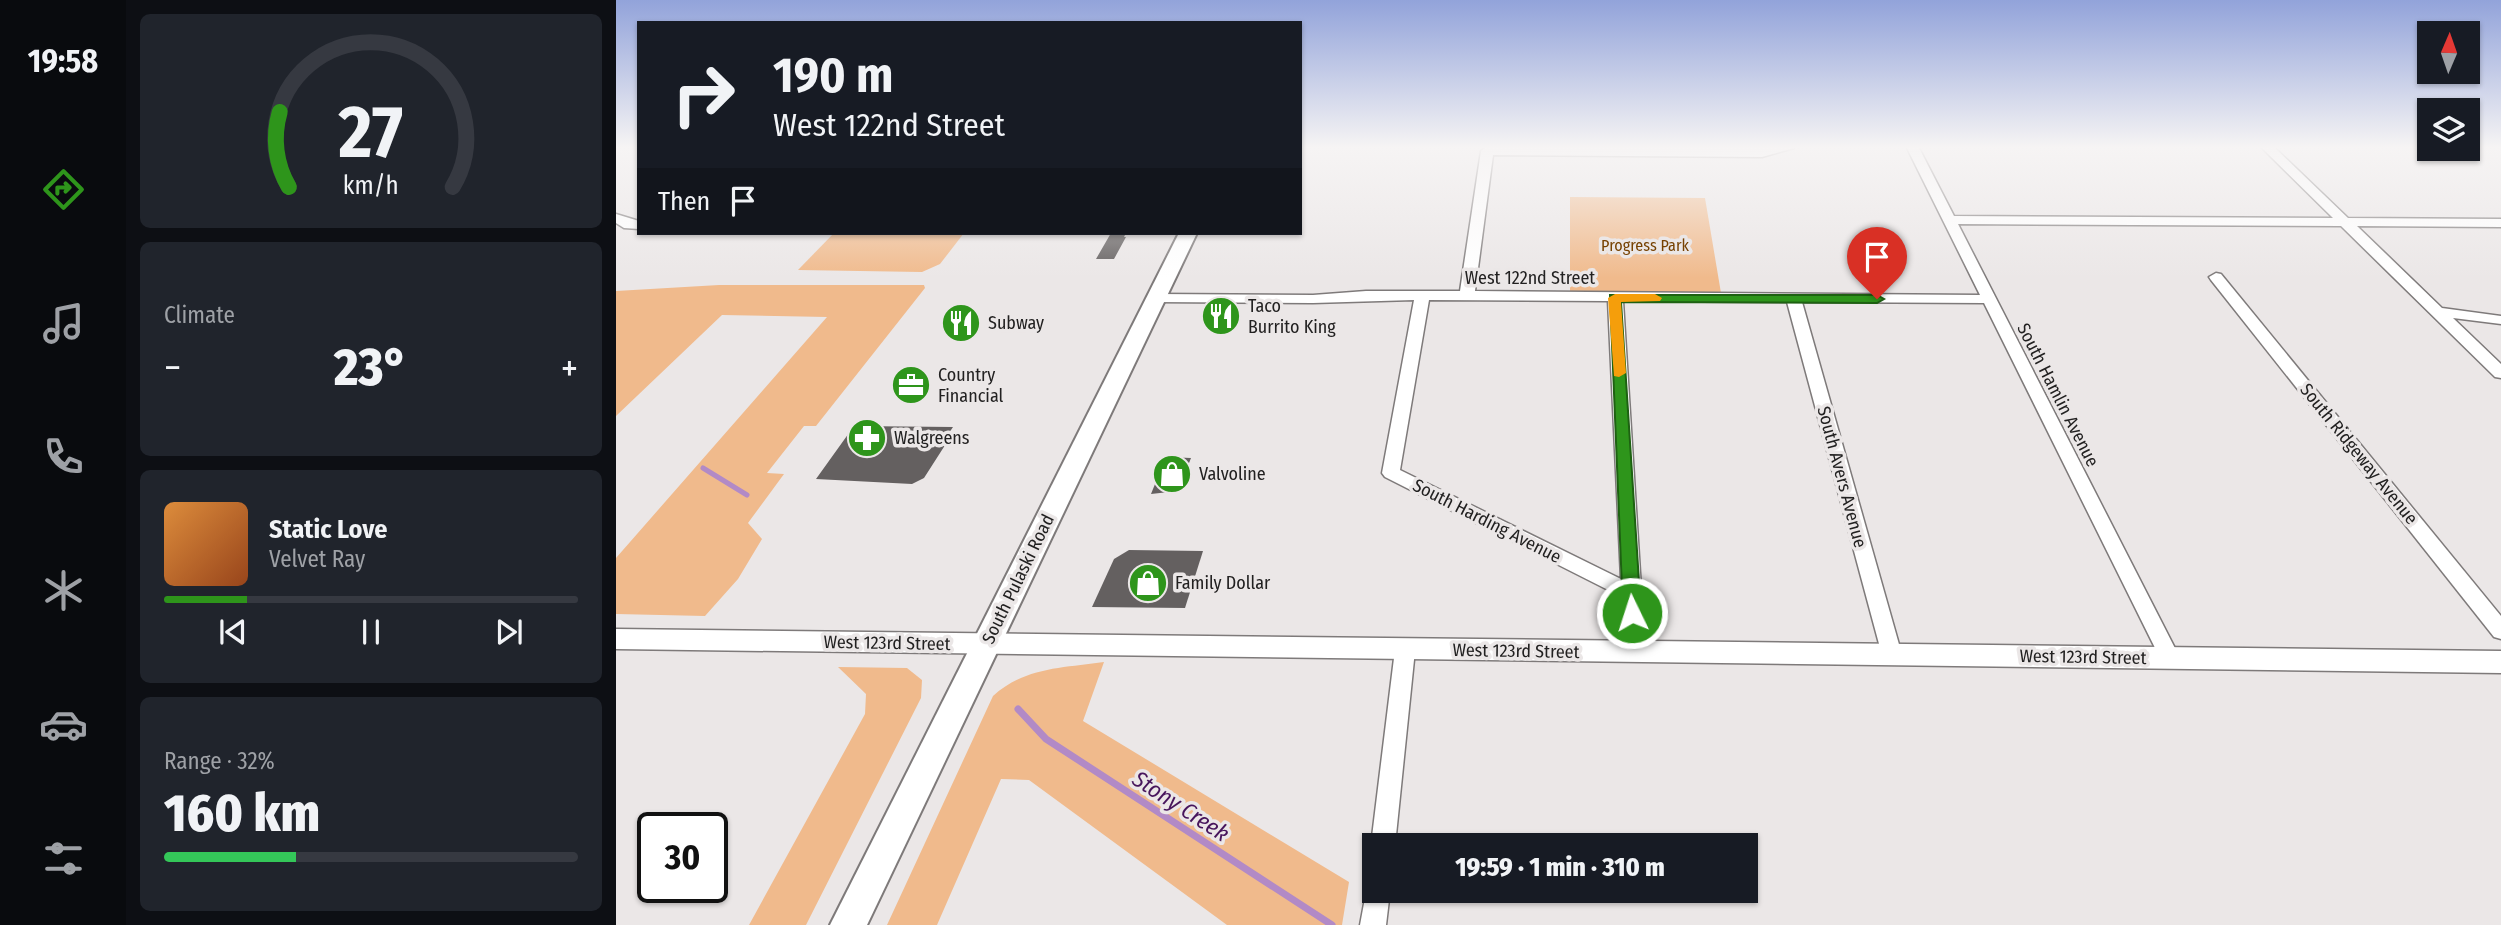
<!DOCTYPE html>
<html lang="en">
<head>
<meta charset="utf-8">
<style>
  body { margin:0; font-family:"Fira Sans Condensed",sans-serif; background:#20242c; color:#f1f3f6; height:100vh; display:flex; flex-direction:column; font-size:26px; white-space:nowrap }
  * { box-sizing:border-box; margin:0 }
  p { font-size:23px; color:#9ea1a6 }
  .icon { flex:none; width:38px; height:38px; fill:none; stroke:currentColor; stroke-width:2; stroke-linecap:round; stroke-linejoin:round }
  .map { position:relative; flex:1; overflow:hidden }
  .sheet { display:flex; flex-direction:column; gap:14px; padding:14px; background:#0d0f14; width:490px }
  .sheet>* { flex:none }
  .hud { position:absolute; left:21px; top:21px; width:665px; height:214px; border-radius:0px; box-shadow:0 2px 5px #0004; background:#171b24; color:#f1f3f6; overflow:hidden }
  .needle { width:46px; rotate:2deg }
  .buttons { position:absolute; left:1801px; top:21px; display:grid; gap:14px }
  .buttons a { display:grid; place-items:center; width:63px; height:63px; border-radius:0px; background:#171b24; box-shadow:0 2px 5px #0004; font-size:35px }
  .speed { position:absolute; left:21px; top:812px; display:flex; gap:14px; font-size:35px; font-weight:700; text-align:center }
  .speed>* { display:grid; place-content:center; width:91px; height:91px; border-radius:50%; background:#171b24; box-shadow:0 2px 5px #0004; line-height:1 }
  .speed .limit { border:4px solid #111; border-radius:10px; background:#fff; color:#111 }
  .pin { position:absolute; display:grid; place-items:center; width:60px; height:60px; color:#fff; margin:-72px -30px; border-radius:50% 50% 50% 0; rotate:-45deg; box-shadow:0 0 7px #0007 }
  .pin .icon { rotate:45deg }
  .me { position:absolute; width:77px; margin:-38px; rotate:356deg; stroke-linejoin:round; filter:drop-shadow(0 0 5px #0008) }
  .turn { display:flex; align-items:center; gap:24px; height:147px; padding:0 21px; font-size:32px }
  .turn .icon { width:91px; height:91px; stroke-width:2.5 }
  .turn b { display:block; font-size:49px; line-height:60px }
  .then { display:flex; align-items:center; height:66px; padding:0 21px; background:#0003; gap:14px; font-size:26px }
  .big { font-size:52px; font-weight:800; line-height:1.1 }
  .sheet .card { flex:1; display:flex; flex-direction:column; justify-content:center; gap:10px; min-width:0; padding:0 24px; border-radius:10px; background:#20242c }
  .sheet .dial { align-items:center; gap:0 }
  .dial svg { height:182px; overflow:visible; fill:none; stroke:#363941; stroke-width:7; stroke-linecap:round; text-anchor:middle }
  .dial text { fill:#f1f3f6; stroke:none }
  .song { display:flex; align-items:center; gap:21px }
  .cover { width:84px; height:84px; border-radius:10px; background:linear-gradient(135deg,hsl(30 70% 55%),hsl(20 70% 35%)) }
  .played { height:7px; border-radius:4px; background:linear-gradient(90deg,#2e951b 20%,#363941 20%) }
  .keys { display:flex; justify-content:space-around; direction:ltr }
  .heat { display:flex; justify-content:space-between; align-items:center; font-size:38px; direction:ltr }
  .charge { height:10px; border-radius:5px; background:linear-gradient(90deg,#34c759 32%,#363941 0) }
  .trip { position:absolute; left:746px; top:833px; width:396px; height:70px; border-radius:0px; background:#171b24; box-shadow:0 2px 5px #0004; font-weight:800; line-height:70px; text-align:center }
  main { display:flex; flex:1; min-height:0 }
  .tab-bar { display:flex; flex-direction:column; width:126px; justify-content:space-around; align-items:center; background:#090b0e; color:#9ea1a6 }
  .tab-bar .icon { width:49px; height:49px }
  .tab-bar .active { color:#2e951b }
  .tab-bar b { font-size:32px; color:#f1f3f6 }
  .map>svg:first-child { display:block }
  .green { fill:#f0ba8c }
  .lines { fill:none; stroke-linecap:round; stroke-linejoin:round }
  .stream-far1 { stroke:#b28ac6; stroke-width:5 }
  .stream { stroke:#b28ac6; stroke-width:7 }
  .building { fill:#646060 }
  .minor-casing { stroke:#7e7a7a; stroke-width:3 }
  .tertiary-casing { stroke:#7e7a7a; stroke-width:3 }
  .secondary-casing { stroke:#7e7a7a; stroke-width:4 }
  .minor { fill:#fff; fill-rule:evenodd }
  .tertiary { fill:#fff; fill-rule:evenodd }
  .secondary { fill:#fff; fill-rule:evenodd }
  .route { fill:#2e951b; stroke:#1e6112; stroke-width:2 }
  .slow { fill:#f59e0b }
  .labels { text-anchor:middle; stroke-width:7; stroke-linejoin:round; paint-order:stroke }
  .far-park-label { font-size:16px; fill:#764101; stroke:#ebe7e7 }
  .street-label { font-size:18px; fill:#222121; stroke:#ebe7e7 }
  .poi-label { font-size:18px; fill:#222121; stroke:#ebe7e7; text-anchor:start }
  .near-water-label { font-size:23px; font-style:italic; fill:#47155c; stroke:#ebe7e7 }
</style>
</head>
<body>
<main>
<nav class="tab-bar">
<b>19:58</b>
<svg class="icon active" aria-label="directions" viewBox="0 0 24 24"><path d="M12 3l9 9-9 9-9-9zM9 14v-3h6M13 9l2 2-2 2"/></svg>
<svg class="icon" aria-label="music" viewBox="0 0 24 24"><path d="M9 18V5l10-2v13"/><circle cx="6" cy="18" r="3"/><circle cx="16" cy="16" r="3"/></svg>
<svg class="icon" aria-label="phone" viewBox="0 0 24 24"><path d="M5 4h4l2 5-3 2q2 4 5 5l2-3 5 2v4C11 20 4 13 5 4z"/></svg>
<svg class="icon" aria-label="climate" viewBox="0 0 24 24"><path d="M12 3v18M4 7l16 10M4 17L20 7"/></svg>
<svg class="icon" aria-label="car" viewBox="0 0 24 24"><path d="M5 17H2v-5l4-1 3-4h7l3 4 3 1v5h-3M9 17h6M6 11h13"/><circle cx="7" cy="17" r="2"/><circle cx="17" cy="17" r="2"/></svg>
<svg class="icon" aria-label="filters" viewBox="0 0 24 24"><path d="M4 7h16M4 17h16"/><circle cx="9" cy="7" r="2"/><circle cx="15" cy="17" r="2"/></svg>
</nav>
<section class="sheet">
<div class="card dial"><svg viewBox="0 0 100 80">
<path d="M14 69A42 42 0 1 1 86 69"/>
<path d="M14 69A42 42 0 0 1 10 36" stroke="#2e951b"/>
<text x="50" y="56" font-size="32" font-weight="700">27</text>
<text x="50" y="72" font-size="11">km/h</text>
</svg></div>
<div class="card"><p>Climate</p>
<div class="heat"><a>−</a><b class="big">23°</b><a>+</a></div>
</div>
<div class="card">
<div class="song"><i class="cover"></i><div><b>Static Love</b><p>Velvet Ray</p></div></div>
<div class="played"></div>
<div class="keys"><svg class="icon" aria-label="previous" viewBox="0 0 24 24"><path d="M18 5L8 12l10 7zM5 5v14"/></svg><svg class="icon" aria-label="pause" viewBox="0 0 24 24"><path d="M8 5v14M16 5v14"/></svg><svg class="icon" aria-label="next" viewBox="0 0 24 24"><path d="M6 5l10 7-10 7zM19 5v14"/></svg></div>
</div>
<div class="card"><p>Range · 32%</p><b class="big">160 km</b><div class="charge"></div></div>
</section>
<div class="map">
<svg width="1885" height="925" viewBox="0 0 1885 925">
  <rect width="100%" height="100%" fill="#ebe7e7"/>
  <g class="green">
    <path d="M954 197 1089 198 1105 293 954 292Z"/>
    <path d="M218 233H348L324 264 306 272 182 270Z"/>
    <path d="M103 285H308L309 288 200 426H188L151 473 168 474 132 523 146 539 122 579 89 616 0 614V558L211 317 106 315 0 416V291Z"/>
    <path d="M488 662 467 721 733 882 726 925H611L413 780 385 779 321 925H271L377 696C409 667 447 668 488 662Z"/>
    <path d="M222 667 291 668 306 680 305 698 190 925H133L249 714 250 694Z"/>
  </g>
  <g class="lines">
    <path class="stream-far1" d="M87 468 131 495"/>
    <path class="stream" d="M402 709 430 739 716 925"/>
  </g>
  <g class="building">
    <path d="M495 233H510L508 237H510L498 259H480Z"/>
    <path d="M238 426 337 427 329 439H333L308 478 296 484 200 479Z"/>
    <path d="M550 457 575 458 562 491 535 494Z"/>
    <path d="M513 550 587 551 569 608 476 607 498 559Z"/>
  </g>
  <g class="lines">
    <g class="minor-casing">
      <g id="minor">
        <path d="M869 148H1178L1146 157 877 155 859 291 1364 295 1291 148H1303L1338 216 1717 218 1646 148H1659L1732 218 1885 219V227L1741 226 1826 308 1885 316V324L1837 318 1885 364V378L1879 377 1725 226 1342 224 1564 658 1561 664 1554 667 1547 664 1368 303 1186 302 1286 655 1283 661 1276 664 1269 661 1266 655 1171 302 1007 301 1029 652 1026 658 1019 661 1012 658 1009 652 1006 597 769 477 766 473 798 300 697 303 539 302 532 298 539 294 697 295 750 291H844L865 151ZM813 300 992 301 1005 579 784 470Z"/>
        <path d="M0 214 23 221V229L8 228 0 223Z"/>
        <path d="M1600 273 1605 274 1885 616V639L1878 637 1595 280 1593 277Z"/>
        <path d="M789 641 796 644 799 650 779 845H758V852L755 845 779 650 782 644Z"/>
        <path d="M758 880V891H774L770 925H744L752 882Z"/>
      </g>
    </g>
    <g class="tertiary-casing">
      <path id="tertiary" d="M0 629 1885 651V673L0 649Z"/>
    </g>
    <g class="secondary-casing">
      <path id="secondary" d="M563 233H581L251 925H214Z"/>
    </g>
    <use href="#minor" class="minor"/>
    <use href="#tertiary" class="tertiary"/>
    <use href="#secondary" class="secondary"/>
  </g>
  <linearGradient id="sky" x2="0" y2="1"><stop stop-color="#92a3da"/><stop offset="0.53" stop-color="#f6f4f4"/><stop offset="1" stop-color="#f6f4f4" stop-opacity="0"/></linearGradient>
  <rect width="1885" height="278" fill="url(#sky)"/>
  <path class="route" d="M994 295H1261L1268 299 1261 303 1005 302 1025 613 1016 620 1007 613Z"/>
  <path class="slow" d="M1039 294 1046 298 1044 301 1005 302 1010 373 1003 377 998 376 992 298 999 294Z"/>
  <defs>
    <g id="restaurant-disc" transform="scale(2.0125)"><circle r="9.5" fill="#2e951b" stroke="#ebe7e7"/><path d="M-5-6h1v4h1v-4h1v4h1v-4h1v5L-1.5 .5V6h-2V.5L-5-1ZM5-6V6H3V1.5H1.5Q1.5-4 5-6Z" fill="#fff"/></g>
    <g id="office-disc" transform="scale(2.0125)"><circle r="9.5" fill="#2e951b" stroke="#ebe7e7"/><path d="M-6-3h4V-5.5h4V-3h4V5H-6ZM-1-4.5V-3h2v-1.5ZM-6 0V1H6V0Z" fill="#fff"/></g>
    <g id="pharmacy-disc" transform="scale(2.0125)"><circle r="9.5" fill="#2e951b" stroke="#ebe7e7"/><path d="M-2-6h4v4h4v4h-4v4h-4v-4h-4v-4h4Z" fill="#fff"/></g>
    <g id="shop-disc" transform="scale(2.0125)"><circle r="9.5" fill="#2e951b" stroke="#ebe7e7"/><path d="M-5-2.5h2.3a2.7 3.5 0 0 1 5.4 0H5L5.5 6h-11ZM-1.5-2.5h3a1.5 2.3 0 0 0-3 0Z" fill="#fff"/></g>
  </defs>
  <g fill-rule="evenodd">
    <use href="#restaurant-disc" x="605" y="316"/>
    <use href="#restaurant-disc" x="345" y="323"/>
    <use href="#office-disc" x="295" y="385"/>
    <use href="#pharmacy-disc" x="251" y="438"/>
    <use href="#shop-disc" x="556" y="474"/>
    <use href="#shop-disc" x="532" y="583"/>
  </g>
  <g class="labels">
    <g class="far-park-label">
      <text x="1029" y="251">Progress Park</text>
    </g>
    <g class="street-label">
      <text x="914" y="284">West 122nd Street</text>
      <text transform="translate(1442 395) rotate(63)" y="6">South Hamlin Avenue</text>
      <text transform="translate(1743 454) rotate(51)" y="6">South Ridgeway Avenue</text>
      <text transform="translate(1226 477) rotate(75)" y="6">South Avers Avenue</text>
      <text transform="translate(871 521) rotate(27)" y="6">South Harding Avenue</text>
      <text transform="translate(402 579) rotate(-64)" y="6">South Pulaski Road</text>
      <text transform="translate(271 643) rotate(1)" y="6">West 123rd Street</text>
      <text transform="translate(900 651) rotate(1)" y="6">West 123rd Street</text>
      <text transform="translate(1467 657) rotate(1)" y="6">West 123rd Street</text>
    </g>
    <g class="poi-label">
      <text x="632" y="312">Taco<tspan x="632" dy="21">Burrito King</tspan></text>
      <text x="372" y="329">Subway</text>
      <text x="322" y="381">Country<tspan x="322" dy="21">Financial</tspan></text>
      <text x="278" y="444">Walgreens</text>
      <text x="583" y="480">Valvoline</text>
      <text x="559" y="589">Family Dollar</text>
    </g>
    <g class="near-water-label">
      <text transform="translate(565 806) rotate(33)" y="8">Stony Creek</text>
    </g>
  </g>
</svg>
<div class="buttons">
<a><svg class="needle" viewBox="-14 -14 28 28"><path d="M0-13l5 13h-10z" fill="#e53935"/><path d="M0 13l5-13h-10z" fill="#9ea1a6"/></svg></a>
<a><svg class="icon" aria-label="layers" viewBox="0 0 24 24"><path d="M12 4l9 5-9 5-9-5zM3 14l9 5 9-5"/></svg></a>
</div>
<div class="speed"><div class="limit">30</div></div>
<div class="pin" style="left:1261px;top:299px;background:#d93025"><svg class="icon" aria-label="arrive" viewBox="0 0 24 24"><path d="M6 21V4h12l-3 4 3 4H6"/></svg></div>
<svg class="me" style="left:1016px;top:613px" viewBox="-20 -20 40 40"><circle r="17" fill="#2e951b" stroke="#fff" stroke-width="3"/><path d="M0-11L8 9 0 5-8 9z" fill="#fff"/></svg>
<div class="trip">19:59 · 1 min · 310 m</div>
<div class="hud">
<div class="turn"><svg class="icon" aria-label="right" viewBox="0 0 24 24"><path d="M7 20v-9h11M14 6l5 5-5 5"/></svg><div><b>190 m</b>West 122nd Street</div></div>
<div class="then">Then<svg class="icon" aria-label="arrive" viewBox="0 0 24 24"><path d="M6 21V4h12l-3 4 3 4H6"/></svg></div>
</div>
</div>
</main>
</body>
</html>
